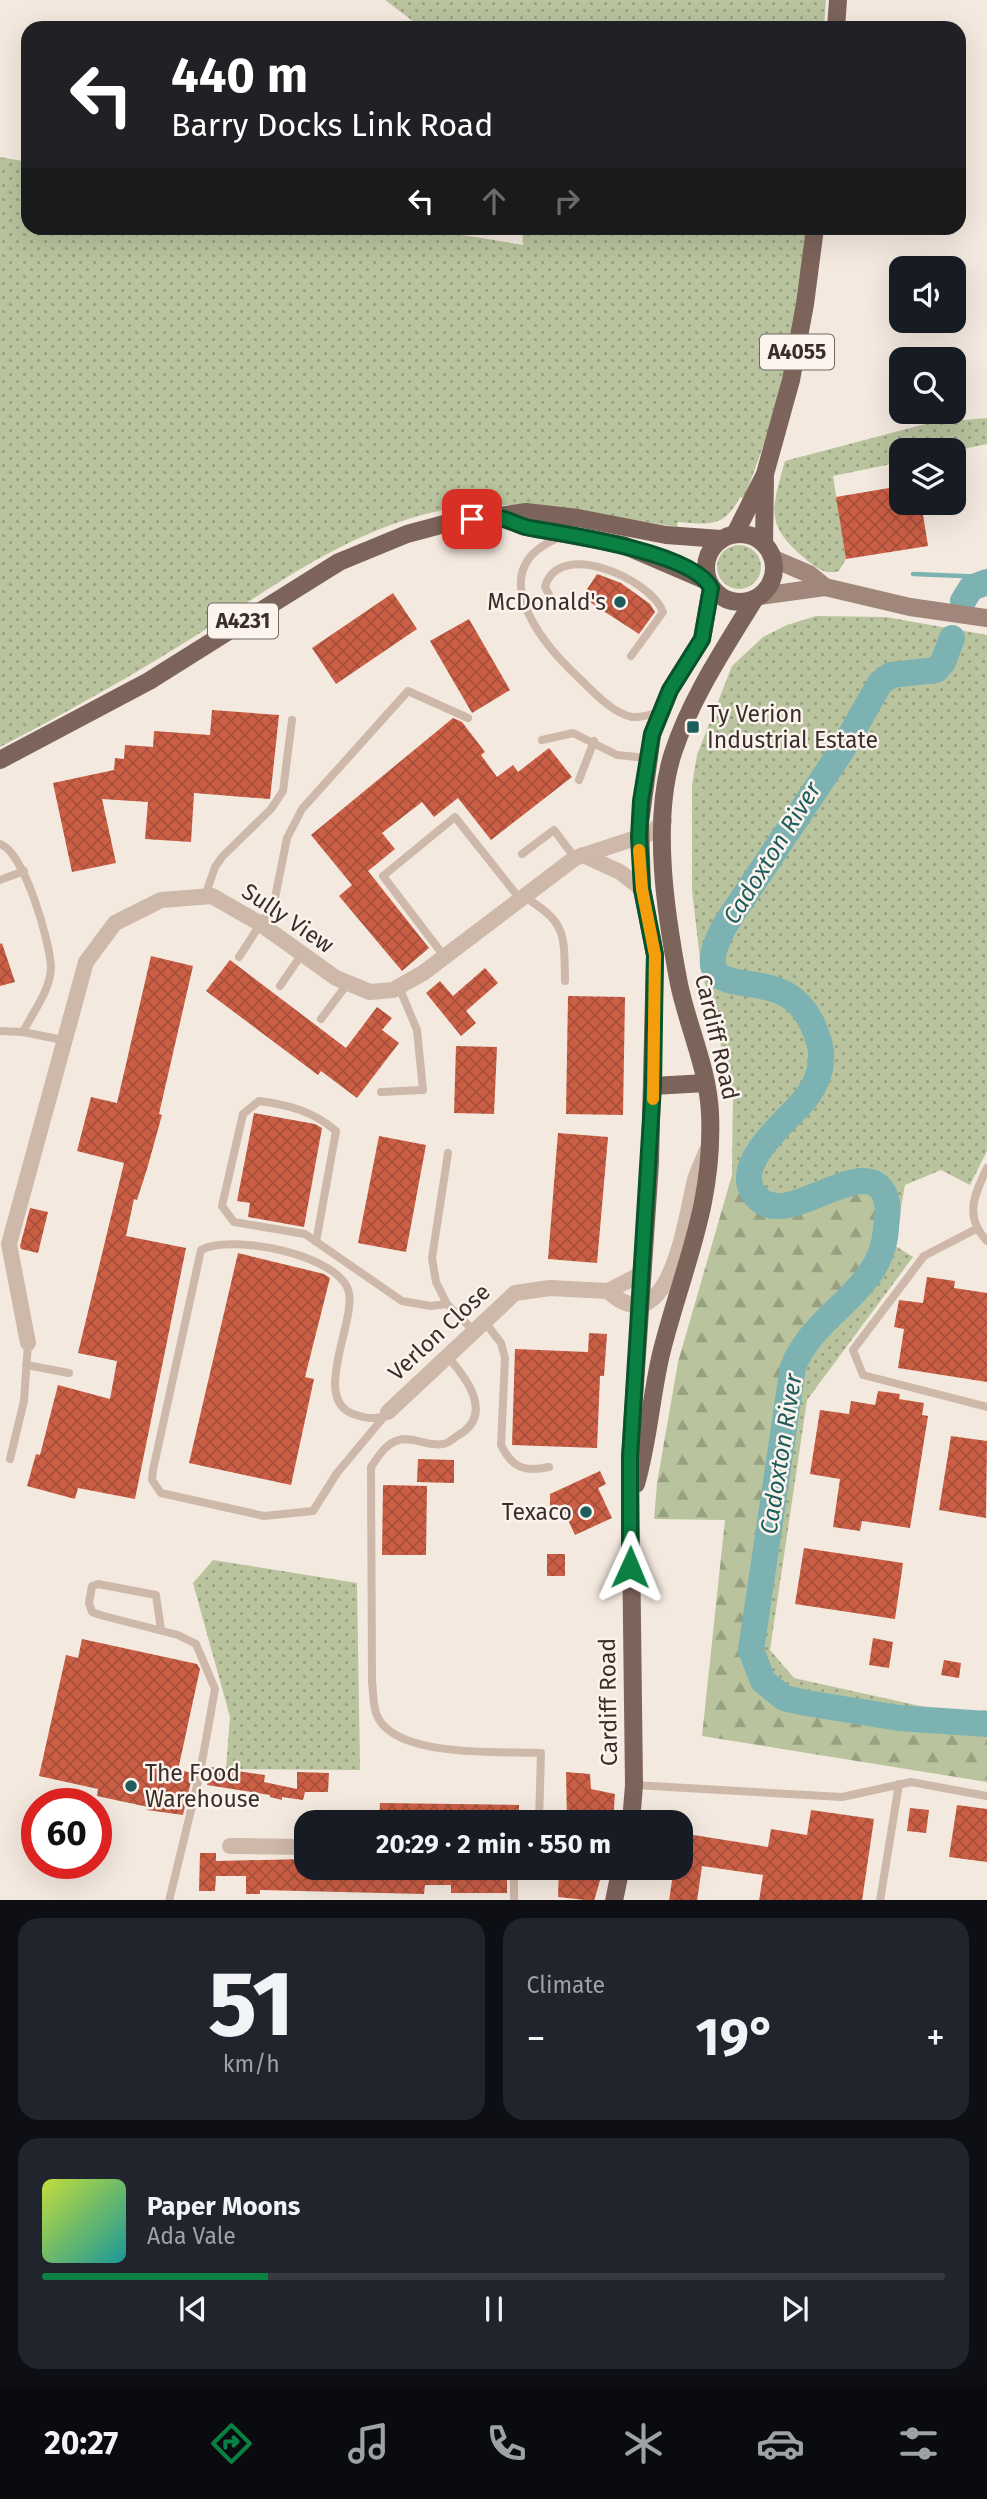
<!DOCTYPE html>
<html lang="en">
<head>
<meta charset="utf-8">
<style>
  body { margin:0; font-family:"Fira Sans",sans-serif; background:#20242c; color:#f1f3f6; height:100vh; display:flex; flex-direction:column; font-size:26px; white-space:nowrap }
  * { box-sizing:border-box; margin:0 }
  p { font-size:23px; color:#9ea1a6 }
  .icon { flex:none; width:38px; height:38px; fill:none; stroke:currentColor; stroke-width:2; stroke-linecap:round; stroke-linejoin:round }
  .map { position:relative; height:1900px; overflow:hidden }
  .sheet { display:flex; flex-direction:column; gap:18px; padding:18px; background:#0d0f14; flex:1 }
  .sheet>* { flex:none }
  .banner { position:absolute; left:21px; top:21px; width:945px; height:214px; border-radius:21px; box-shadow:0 7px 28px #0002; background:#202124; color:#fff; overflow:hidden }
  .fabs { position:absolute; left:889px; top:256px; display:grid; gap:14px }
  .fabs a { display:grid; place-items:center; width:77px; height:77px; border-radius:14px; background:#171b24; box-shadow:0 7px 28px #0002; font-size:35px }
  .speed { position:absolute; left:21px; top:1788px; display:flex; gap:14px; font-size:35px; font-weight:700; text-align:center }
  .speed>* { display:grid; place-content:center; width:91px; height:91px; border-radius:50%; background:#171b24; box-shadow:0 7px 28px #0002; line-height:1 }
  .speed .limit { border:10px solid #d22; background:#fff; color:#111 }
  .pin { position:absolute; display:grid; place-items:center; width:60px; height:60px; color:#fff; margin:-30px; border-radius:14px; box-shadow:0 4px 10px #0006 }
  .me { position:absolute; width:77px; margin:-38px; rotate:1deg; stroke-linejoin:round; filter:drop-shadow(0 0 5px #0008) }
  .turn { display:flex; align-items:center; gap:24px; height:147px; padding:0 35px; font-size:32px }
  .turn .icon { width:91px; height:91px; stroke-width:2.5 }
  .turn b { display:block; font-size:49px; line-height:60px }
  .lanes { display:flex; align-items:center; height:66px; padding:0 35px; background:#0003; justify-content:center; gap:35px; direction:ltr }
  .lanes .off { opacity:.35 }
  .big { font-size:52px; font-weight:700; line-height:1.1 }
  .sheet .widget { flex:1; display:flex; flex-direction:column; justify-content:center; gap:10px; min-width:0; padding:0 24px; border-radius:21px; background:#20242c }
  .sheet .dial { align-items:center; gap:0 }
  .dial b { font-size:91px; line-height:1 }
  .song { display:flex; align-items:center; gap:21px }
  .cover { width:84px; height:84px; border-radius:10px; background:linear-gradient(135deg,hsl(70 70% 55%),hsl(180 70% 35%)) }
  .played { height:7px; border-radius:4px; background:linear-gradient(90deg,#0b8043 25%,#363941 25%) }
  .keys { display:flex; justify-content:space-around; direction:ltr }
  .heat { display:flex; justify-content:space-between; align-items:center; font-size:38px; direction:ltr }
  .sheet .tiles { flex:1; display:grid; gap:18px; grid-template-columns:1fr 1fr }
  .widget:last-child { grid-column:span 2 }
  .trip { position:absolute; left:294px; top:1810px; width:399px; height:70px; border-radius:21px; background:#171b24; box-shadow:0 7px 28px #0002; font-weight:700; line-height:70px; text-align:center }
  .dock { display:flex; height:112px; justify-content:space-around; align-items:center; background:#090b0e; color:#9ea1a6 }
  .dock .icon { width:49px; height:49px }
  .dock .current { color:#0b8043 }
  .dock b { font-size:32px; color:#f1f3f6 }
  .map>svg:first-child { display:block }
  .green { fill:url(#green-dots) }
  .forest { fill:url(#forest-firs) }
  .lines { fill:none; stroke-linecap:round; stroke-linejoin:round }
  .stream { stroke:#7cb3b2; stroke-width:4.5 }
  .river { stroke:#7cb3b2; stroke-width:26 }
  .building { fill:url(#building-cross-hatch) }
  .service { stroke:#cdb8aa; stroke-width:8 }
  .minor { stroke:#cdb8aa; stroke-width:16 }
  .secondary { stroke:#a1877b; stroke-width:18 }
  .primary { stroke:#7d645a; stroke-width:18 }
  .route-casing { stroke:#07532c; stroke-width:18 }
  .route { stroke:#0b8043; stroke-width:12 }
  .slow { stroke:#f59e0b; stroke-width:12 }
  .poi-dot { fill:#1d5d5e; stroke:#fbf3ec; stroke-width:2.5 }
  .labels { text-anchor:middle; stroke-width:5; stroke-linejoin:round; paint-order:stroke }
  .shield { fill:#fbf3ec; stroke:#746964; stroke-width:2 }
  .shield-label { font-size:21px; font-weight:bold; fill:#3a2e2a }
  .poi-label { font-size:23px; fill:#3a2e2a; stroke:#fbf3ec; text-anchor:end }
  .street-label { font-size:23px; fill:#3a2e2a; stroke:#fbf3ec }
  .water-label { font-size:24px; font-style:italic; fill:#1d5d5e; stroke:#fbf3ec }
</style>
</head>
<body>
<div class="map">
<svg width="987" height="1901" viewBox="0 0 987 1901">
  <defs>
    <pattern id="green-dots" width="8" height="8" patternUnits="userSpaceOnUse" patternTransform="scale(1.75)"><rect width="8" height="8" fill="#b9c49e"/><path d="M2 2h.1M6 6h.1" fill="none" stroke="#97a081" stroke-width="1.8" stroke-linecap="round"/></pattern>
    <pattern id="forest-firs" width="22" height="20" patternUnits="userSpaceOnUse" patternTransform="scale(1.75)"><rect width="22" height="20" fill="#b9c49e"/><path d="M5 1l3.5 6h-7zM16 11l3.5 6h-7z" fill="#97a081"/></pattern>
    <pattern id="building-cross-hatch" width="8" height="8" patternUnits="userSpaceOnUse" patternTransform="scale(1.75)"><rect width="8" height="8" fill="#cb5f46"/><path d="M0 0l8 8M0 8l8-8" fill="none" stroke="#a64f3b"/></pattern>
  </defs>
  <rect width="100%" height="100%" fill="#f4e9df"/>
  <g class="green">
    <path d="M385 0H826L824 28H422Z"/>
    <path d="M0 157 28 162V228H421L523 245 522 228H806L793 335 769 430 744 499 740 497C725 527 709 525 678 522L677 527C618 518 557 505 497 505 374 505 276 587 176 648 119 683 60 716 0 747Z"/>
    <path d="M987 418V444L954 451 901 450V462L833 476 846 559 839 571C827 575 818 569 809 562 764 525 771 512 785 461L929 423Z"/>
    <circle cx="739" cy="567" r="22"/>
    <path d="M816 616 886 617 987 635V1151L970 1185 941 1170 905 1185 894 1245 913 1257 807 1400 770 1650 794 1678 956 1714 987 1710V1725L899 1718 773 1691 763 1681 756 1606 793 1367C810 1323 859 1298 881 1256L874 1185C829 1171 800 1222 765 1204 753 1198 742 1184 732 1175L733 1093 701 968 692 890V785L697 755 732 666 763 637 787 625Z"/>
    <path d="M213 1560 357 1583 360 1770 226 1769 230 1717 193 1583Z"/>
  </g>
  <path class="forest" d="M732 1175C745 1187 760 1206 779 1208 811 1211 853 1156 881 1192 889 1201 887 1212 886 1223 884 1267 856 1294 825 1324 815 1334 804 1343 798 1356 788 1375 788 1403 784 1424 773 1498 766 1571 760 1646L765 1667 787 1688 899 1718 987 1725V1782L702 1736 725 1520 654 1519 657 1483 678 1362Z"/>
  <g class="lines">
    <path class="stream" d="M913 574 987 577"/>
    <g class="river">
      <path d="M963 601 971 588 987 582"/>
      <path d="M952 638 943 662 936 670 891 675 880 683 842 750 725 925C688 995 743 976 779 991 797 998 807 1011 814 1028 818 1037 822 1049 821 1059 821 1073 814 1087 806 1098 788 1121 722 1170 761 1201 794 1227 874 1143 887 1203 889 1211 886 1221 886 1229 882 1292 813 1313 793 1367L751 1650 763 1681 784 1698 806 1703 899 1718 987 1724"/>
    </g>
  </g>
  <g class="building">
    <path d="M901 486V502H921L928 546 846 559 836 497Z"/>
    <path d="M597 574 621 583 650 604 655 612 639 634 582 597Z"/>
    <path d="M393 593 417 629 336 684 312 648Z"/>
    <path d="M469 619 510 690 472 713 430 641Z"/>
    <path d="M212 710 279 715 270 799 194 793 191 842 145 839 148 802 102 799 116 863 72 872 53 783 114 770 115 758 124 759 125 745 153 747 154 731 210 735Z"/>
    <path d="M453 718 462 722 485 752 481 755 497 777 513 765 518 772 549 748 572 777 491 840 458 798 434 817 422 802 382 833 395 849 368 871 429 948 402 971 339 896 352 885 311 835Z"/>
    <path d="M2 943 15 982 0 986V944Z"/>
    <path d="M151 956 193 966 159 1114 162 1115 147 1169 137 1200 134 1199 126 1236 186 1248 135 1499 78 1488 75 1499 27 1486 36 1454 40 1455 58 1385 110 1399 117 1361 78 1353 124 1163 77 1151 91 1097 117 1103Z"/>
    <path d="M230 960 346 1048 377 1007 392 1018 382 1030 399 1043 357 1098 321 1071 318 1075 206 991Z"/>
    <path d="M485 968 498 983 466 1011 476 1023 461 1036 426 993 440 981 453 996Z"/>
    <path d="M568 996 625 997 623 1115 566 1114Z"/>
    <path d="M456 1046 497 1047 494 1114 454 1113Z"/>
    <path d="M254 1113 315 1124 322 1128 304 1227 248 1217 250 1203 237 1201Z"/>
    <path d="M558 1133 608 1137 597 1263 548 1259Z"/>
    <path d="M379 1136 426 1145 406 1252 358 1243Z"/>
    <path d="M30 1208 48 1212 38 1253 21 1249 20 1246Z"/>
    <path d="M238 1253 324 1274 330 1278 305 1377 314 1379 291 1485 189 1463Z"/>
    <path d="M927 1277 955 1281 954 1288 987 1293V1382L898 1368 904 1329 894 1327 899 1300 923 1303Z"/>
    <path d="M589 1333 607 1334 604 1376H600L597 1448 512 1445 515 1349 588 1352Z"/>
    <path d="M878 1391 900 1394 899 1399 924 1403 922 1415 928 1416 910 1528 862 1521 860 1531 833 1527 840 1479 810 1474 820 1410 849 1414 851 1401 875 1405Z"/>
    <path d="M951 1436 987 1441 986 1518 939 1510Z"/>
    <path d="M418 1459 454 1460V1483L417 1482Z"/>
    <path d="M600 1471 606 1484 598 1488 612 1518 575 1535 561 1505 550 1510V1494Z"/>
    <path d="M383 1485 427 1486 426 1555H382Z"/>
    <path d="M804 1548 903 1563 895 1619 795 1604Z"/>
    <rect x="547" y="1554" width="18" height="22"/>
    <path d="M873 1638 893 1642 889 1668 869 1665Z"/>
    <path d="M82 1639 197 1664 200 1669 178 1770 193 1773 183 1815 147 1810 148 1807 97 1796 98 1789 39 1776 66 1655 78 1658Z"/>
    <path d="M944 1660 961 1663 959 1678 941 1675Z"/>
    <path d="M210 1767 265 1775 264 1782 297 1789V1772L329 1773 328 1792H305L303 1800 282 1797V1800L270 1797V1795L207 1785Z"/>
    <path d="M566 1772 590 1774 591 1789 615 1794 613 1822H567Z"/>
    <path d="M380 1803 519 1805V1822H379Z"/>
    <path d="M957 1805 987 1809V1862L949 1857Z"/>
    <path d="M910 1808 929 1810 926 1833 907 1831Z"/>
    <path d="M811 1810 874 1819 862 1901H759L763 1875 702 1866 697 1901H669L674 1867H681V1833L768 1847 771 1829 807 1835Z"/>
    <path d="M200 1853H216V1861L306 1859V1867H507V1893H451V1885H425L424 1894 260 1890V1894H246V1876H216L215 1891H199Z"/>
    <path d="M559 1867H604L594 1901 558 1897Z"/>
  </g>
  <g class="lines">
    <g class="service">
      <path d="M561 537C480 567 540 642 580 679 594 692 612 713 632 717 640 718 651 714 659 713"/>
      <path d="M554 604 545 587C558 538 651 579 663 612L631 656"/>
      <path d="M542 740 573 733 617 755 647 758"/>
      <path d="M579 780 594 741"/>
      <path d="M0 844C24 851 50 942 51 967 51 989 33 1012 23 1032"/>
      <path d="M522 854 554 830 575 858"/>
      <path d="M0 880 24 871"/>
      <path d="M205 896 215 867 222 857 271 809 283 791 292 720"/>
      <path d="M523 896C567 923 564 933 565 981"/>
      <path d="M444 956 383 876 455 817 520 899"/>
      <path d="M239 957 274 903 287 838 302 809 408 691 468 718"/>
      <path d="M280 986 302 954"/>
      <path d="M321 1019 348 983"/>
      <path d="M0 1031 23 1032 63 1040"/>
      <path d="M381 1092 423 1090 417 1030 399 987"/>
      <path d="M987 1168C974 1195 964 1217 987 1241"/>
      <path d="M976 1229 924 1256 853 1350 863 1375 987 1407"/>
      <path d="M316 1242 336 1131C313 1111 289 1105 259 1101L243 1114 222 1206 234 1222 305 1234 402 1301 431 1306 447 1304 473 1330"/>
      <path d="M447 1304 436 1282 432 1258 448 1153"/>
      <path d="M484 1321 501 1343 505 1358 501 1445C513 1469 525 1472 549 1467"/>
      <path d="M446 1355C467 1378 495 1415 457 1436 453 1439 447 1444 443 1444 429 1447 412 1436 399 1440 386 1443 378 1457 371 1467L372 1681C373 1691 373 1703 376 1713 391 1759 502 1751 541 1753L539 1822"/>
      <path d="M26 1365 69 1373"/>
      <path d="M382 1417C372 1419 366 1418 356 1415 310 1402 355 1325 349 1293 342 1255 231 1233 201 1250L153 1470 152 1480 161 1493 264 1516 313 1511 337 1473 388 1412"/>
      <path d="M10 1459 24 1401 28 1343"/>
      <path d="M161 1630 156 1595 98 1584 92 1586 89 1603 92 1612 100 1615 178 1635 196 1644 215 1689 200 1773 169 1901"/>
      <path d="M634 1785 842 1797 911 1782 987 1796"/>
      <path d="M514 1867V1901"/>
      <path d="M880 1901 899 1784"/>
    </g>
    <g class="minor">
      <path d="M583 855 620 872 642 889"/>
      <path d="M608 1291C670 1348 686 1215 695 1180 698 1170 703 1160 707 1150"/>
      <path d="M28 1343 9 1244 86 962 115 923 161 900 212 896 259 923 336 978 370 992 393 990 423 973 575 858 651 833 664 821"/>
      <path d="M388 1412 515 1293 550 1288 608 1291 643 1273"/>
      <path d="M230 1846 306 1847"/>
    </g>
    <g class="secondary">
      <path d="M774 559 809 574 825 587 910 607 987 618"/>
      <path d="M760 596 825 587"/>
    </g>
    <g class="primary">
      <path d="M836 28 838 0"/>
      <path d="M499 517 526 527 623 545 707 581"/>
      <circle cx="740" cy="568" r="34"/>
      <path d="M735 534 765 474 791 380 805 304 815 228"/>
      <path d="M764 544 765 478"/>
      <path d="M0 760 149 681 339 562 407 534 448 523 526 512 578 518 666 535 721 539"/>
      <path d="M653 1086 706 1083"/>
      <path d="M636 1484C649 1440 651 1394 662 1350 684 1264 714 1204 710 1113 708 1069 688 1027 679 984 666 916 651 821 673 753 691 698 724 649 754 600"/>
      <path d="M631 1822 634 1785 630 1458 650 1163 655 955 642 889 640 823 652 735 670 690 702 639 711 588"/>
      <path d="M614 1901 621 1867"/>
    </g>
  </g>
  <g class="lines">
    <g class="route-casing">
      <path id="route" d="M472 519C480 519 490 516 499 518 509 519 519 526 530 528 567 534 694 553 711 588L702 639 670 690 652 734 641 801 639 837 642 889 655 955 653 1086 630 1458V1567"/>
    </g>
    <use href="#route" class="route"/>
    <path class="slow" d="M639 850 642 889 655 955 653 1099"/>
  </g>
  <g class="poi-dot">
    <circle cx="620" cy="602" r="7"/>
    <rect x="686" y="720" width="14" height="14" rx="3.5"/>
    <circle cx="586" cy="1512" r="7"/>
    <circle cx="131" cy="1786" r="7"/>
  </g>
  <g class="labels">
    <g class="shield">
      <rect x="760" y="334.5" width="74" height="35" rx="5"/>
      <rect x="208" y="603.5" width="70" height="35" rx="5"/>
    </g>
    <g class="shield-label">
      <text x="797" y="359">A4055</text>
      <text x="243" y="628">A4231</text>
    </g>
    <g class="poi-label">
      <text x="606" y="610">McDonald's</text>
      <text x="707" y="722" text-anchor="start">Ty Verion<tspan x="707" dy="26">Industrial Estate</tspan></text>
      <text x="572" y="1520">Texaco</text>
      <text x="145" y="1781" text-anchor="start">The Food<tspan x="145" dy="26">Warehouse</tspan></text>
    </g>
    <g class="street-label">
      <text transform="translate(288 918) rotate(34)" y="8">Sully View</text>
      <text transform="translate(717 1037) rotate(77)" y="8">Cardiff Road</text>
      <text transform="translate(439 1332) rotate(-43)" y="8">Verlon Close</text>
      <text transform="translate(608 1702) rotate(-91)" y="8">Cardiff Road</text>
    </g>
    <g class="water-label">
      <text transform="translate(772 853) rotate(-58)" y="8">Cadoxton River</text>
      <text transform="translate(781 1454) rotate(-81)" y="8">Cadoxton River</text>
    </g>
  </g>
</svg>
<div class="fabs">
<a><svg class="icon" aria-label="sound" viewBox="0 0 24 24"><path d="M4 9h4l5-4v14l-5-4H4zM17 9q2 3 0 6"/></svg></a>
<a><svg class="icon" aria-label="search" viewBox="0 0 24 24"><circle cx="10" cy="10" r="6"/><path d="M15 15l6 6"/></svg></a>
<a><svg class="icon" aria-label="layers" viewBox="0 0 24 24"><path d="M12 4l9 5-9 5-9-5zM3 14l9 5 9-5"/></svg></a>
</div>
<div class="speed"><div class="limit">60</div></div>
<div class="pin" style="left:472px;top:519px;background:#d93025"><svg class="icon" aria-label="arrive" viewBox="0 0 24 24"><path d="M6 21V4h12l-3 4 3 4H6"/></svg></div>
<svg class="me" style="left:630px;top:1567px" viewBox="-20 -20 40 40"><path d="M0-17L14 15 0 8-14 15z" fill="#0b8043" stroke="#fff" stroke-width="4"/></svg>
<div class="trip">20:29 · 2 min · 550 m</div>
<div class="banner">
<div class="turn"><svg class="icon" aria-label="left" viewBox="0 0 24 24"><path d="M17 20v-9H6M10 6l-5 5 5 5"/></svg><div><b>440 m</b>Barry Docks Link Road</div></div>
<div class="lanes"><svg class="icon" aria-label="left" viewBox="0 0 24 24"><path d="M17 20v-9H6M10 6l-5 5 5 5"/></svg><svg class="icon off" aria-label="ahead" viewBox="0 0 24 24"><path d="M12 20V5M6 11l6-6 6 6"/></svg><svg class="icon off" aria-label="right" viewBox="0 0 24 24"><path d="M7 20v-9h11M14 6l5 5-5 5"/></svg></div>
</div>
</div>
<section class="sheet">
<div class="tiles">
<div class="widget dial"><b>51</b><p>km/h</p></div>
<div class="widget"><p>Climate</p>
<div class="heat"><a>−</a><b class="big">19°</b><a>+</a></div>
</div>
<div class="widget">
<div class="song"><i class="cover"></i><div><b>Paper Moons</b><p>Ada Vale</p></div></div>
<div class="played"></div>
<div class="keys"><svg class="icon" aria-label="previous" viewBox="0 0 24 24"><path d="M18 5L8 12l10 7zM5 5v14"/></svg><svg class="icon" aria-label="pause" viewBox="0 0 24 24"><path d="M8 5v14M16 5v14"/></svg><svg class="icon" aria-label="next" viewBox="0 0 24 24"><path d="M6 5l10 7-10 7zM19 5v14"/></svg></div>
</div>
</div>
</section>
<nav class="dock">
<b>20:27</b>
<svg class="icon current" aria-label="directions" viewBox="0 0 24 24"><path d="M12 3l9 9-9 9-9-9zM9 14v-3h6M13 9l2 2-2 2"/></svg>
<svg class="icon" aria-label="music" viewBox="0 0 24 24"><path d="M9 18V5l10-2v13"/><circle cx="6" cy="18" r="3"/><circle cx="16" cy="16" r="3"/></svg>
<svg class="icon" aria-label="phone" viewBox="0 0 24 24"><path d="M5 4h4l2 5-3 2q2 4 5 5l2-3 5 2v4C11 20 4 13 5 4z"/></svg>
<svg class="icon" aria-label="climate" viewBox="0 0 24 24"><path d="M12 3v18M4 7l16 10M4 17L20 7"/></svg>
<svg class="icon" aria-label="car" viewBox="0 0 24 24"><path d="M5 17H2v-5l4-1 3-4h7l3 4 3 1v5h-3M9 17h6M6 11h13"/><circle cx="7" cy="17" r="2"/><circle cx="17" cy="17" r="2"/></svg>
<svg class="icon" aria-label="filters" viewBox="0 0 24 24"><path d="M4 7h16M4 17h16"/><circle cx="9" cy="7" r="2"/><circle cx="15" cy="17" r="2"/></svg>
</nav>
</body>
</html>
